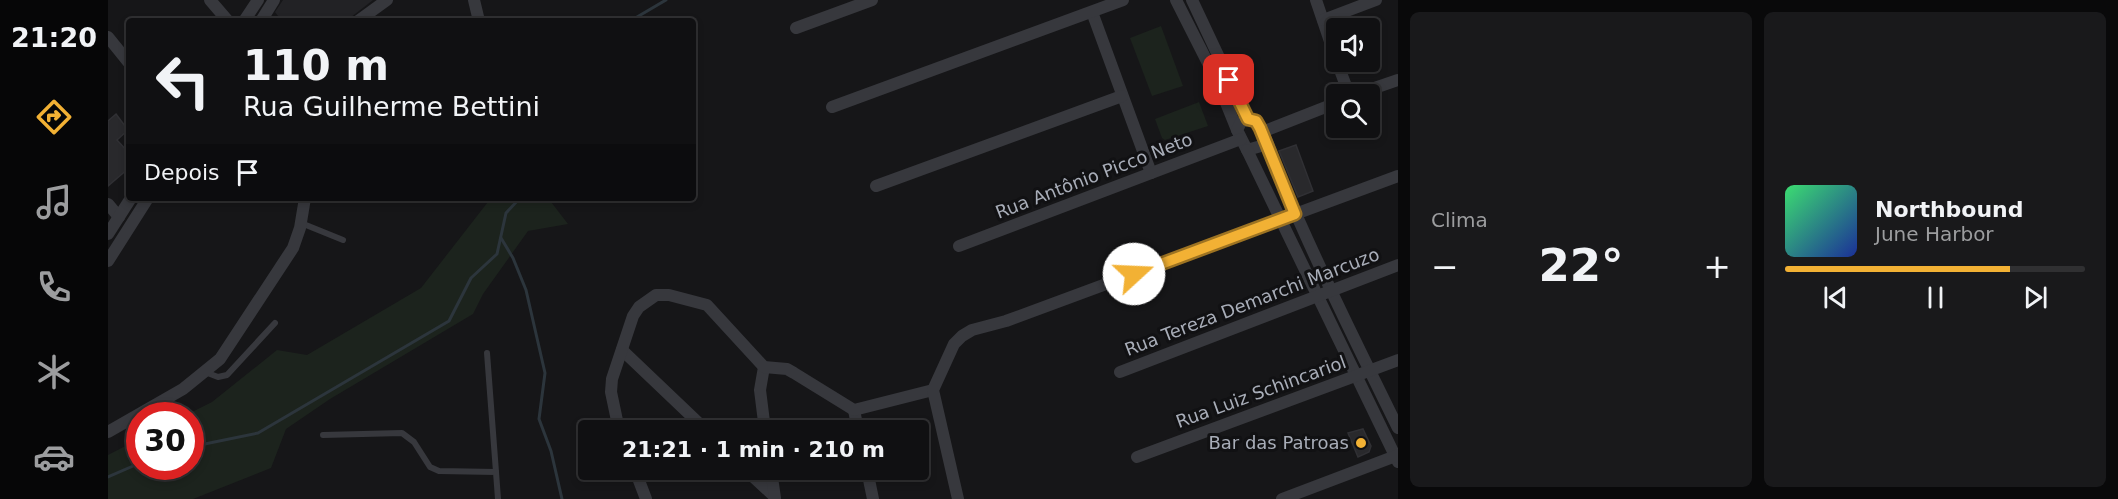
<!DOCTYPE html>
<html lang="pt">
<head>
<meta charset="utf-8">
<style>
  body { margin:0; font-family:"DejaVu Sans",sans-serif; background:#19191b; color:#f1f3f6; height:100vh; display:flex; flex-direction:column; font-size:22px; white-space:nowrap }
  * { box-sizing:border-box; margin:0 }
  p { font-size:20px; color:#9c9d9f }
  .icon { flex:none; width:33px; height:33px; fill:none; stroke:currentColor; stroke-width:2; stroke-linecap:round; stroke-linejoin:round }
  .map { position:relative; flex:1; overflow:hidden }
  .panel { display:flex; flex-direction:column; gap:12px; padding:12px; background:#09090a; width:720px }
  .panel>* { flex:none }
  .top-card { position:absolute; left:18px; top:18px; width:570px; height:183px; border-radius:6px; box-shadow:0 3px 9px #0003,0 0 0 2px #303032; background:#101012; color:#f1f3f6; overflow:hidden }
  .tools { position:absolute; left:1218px; top:18px; display:grid; gap:12px }
  .tools a { display:grid; place-items:center; width:54px; height:54px; border-radius:6px; background:#101012; box-shadow:0 3px 9px #0003,0 0 0 2px #303032; font-size:30px }
  .speed { position:absolute; left:18px; top:402px; display:flex; gap:12px; font-size:30px; font-weight:700; text-align:center }
  .speed>* { display:grid; place-content:center; width:78px; height:78px; border-radius:50%; background:#101012; box-shadow:0 3px 9px #0003,0 0 0 2px #303032; line-height:1 }
  .speed .limit { border:9px solid #d22; background:#fff; color:#111 }
  .pin { position:absolute; display:grid; place-items:center; width:51px; height:51px; color:#fff; margin:-26px; border-radius:12px; box-shadow:0 3px 9px #0006 }
  .me { position:absolute; width:66px; margin:-33px; rotate:70deg; stroke-linejoin:round; filter:drop-shadow(0 0 4px #0008) }
  .turn { display:flex; align-items:center; gap:21px; height:126px; padding:0 18px; font-size:27px }
  .turn .icon { width:78px; height:78px; stroke-width:2.5 }
  .turn b { display:block; font-size:42px; line-height:51px }
  .then { display:flex; align-items:center; height:57px; padding:0 18px; background:#0003; gap:12px; font-size:22px }
  .big { font-size:45px; font-weight:800; line-height:1.1 }
  .panel .widget { flex:1; display:flex; flex-direction:column; justify-content:center; gap:9px; min-width:0; padding:0 21px; border-radius:9px; background:#19191b }
  .song { display:flex; align-items:center; gap:18px }
  .cover { width:72px; height:72px; border-radius:9px; background:linear-gradient(135deg,hsl(140 70% 55%),hsl(230 70% 35%)) }
  .played { height:6px; border-radius:3px; background:linear-gradient(90deg,#f2b134 75%,#303032 75%) }
  .keys { display:flex; justify-content:space-around; direction:ltr }
  .heat { display:flex; justify-content:space-between; align-items:center; font-size:33px; direction:ltr }
  .panel .tiles { flex:1; display:grid; gap:12px; grid-template-columns:repeat(2,1fr) }
  .trip { position:absolute; left:470px; top:420px; width:351px; height:60px; border-radius:6px; background:#101012; box-shadow:0 3px 9px #0003,0 0 0 2px #303032; font-weight:800; line-height:60px; text-align:center }
  main { display:flex; flex:1; min-height:0 }
  .tabs { display:flex; flex-direction:column; width:108px; justify-content:space-around; align-items:center; background:#060607; color:#9c9d9f }
  .tabs .icon { width:42px; height:42px }
  .tabs .active { color:#f2b134 }
  .tabs b { font-size:27px; color:#f1f3f6 }
  .map>svg:first-child { display:block }
  .built { fill:#222225 }
  .green { fill:#1c231d }
  .lines { fill:none; stroke-linecap:round; stroke-linejoin:round }
  .stream { stroke:#2c353c; stroke-width:3 }
  .building { fill:#29292c; stroke:#303034; stroke-width:1.5 }
  .lane { stroke:#37383d; stroke-width:6 }
  .street { stroke:#37383d; stroke-width:12 }
  .route-casing { stroke:#9d7322; stroke-width:15 }
  .route { stroke:#f2b134; stroke-width:10 }
  .poi-dot { fill:#f2b134; stroke:#111113; stroke-width:2 }
  .labels { text-anchor:middle; stroke-width:6; stroke-linejoin:round; paint-order:stroke }
  .street-label { font-size:18px; fill:#a8adb8; stroke:#111113 }
  .poi-label { font-size:18px; fill:#a8adb8; stroke:#111113; text-anchor:end }
</style>
</head>
<body>
<main>
<nav class="tabs">
<b>21:20</b>
<svg class="icon active" aria-label="directions" viewBox="0 0 24 24"><path d="M12 3l9 9-9 9-9-9zM9 14v-3h6M13 9l2 2-2 2"/></svg>
<svg class="icon" aria-label="music" viewBox="0 0 24 24"><path d="M9 18V5l10-2v13"/><circle cx="6" cy="18" r="3"/><circle cx="16" cy="16" r="3"/></svg>
<svg class="icon" aria-label="phone" viewBox="0 0 24 24"><path d="M5 4h4l2 5-3 2q2 4 5 5l2-3 5 2v4C11 20 4 13 5 4z"/></svg>
<svg class="icon" aria-label="climate" viewBox="0 0 24 24"><path d="M12 3v18M4 7l16 10M4 17L20 7"/></svg>
<svg class="icon" aria-label="car" viewBox="0 0 24 24"><path d="M5 17H2v-5l4-1 3-4h7l3 4 3 1v5h-3M9 17h6M6 11h13"/><circle cx="7" cy="17" r="2"/><circle cx="17" cy="17" r="2"/></svg>
</nav>
<div class="map">
<svg width="1290" height="499" viewBox="0 0 1290 499">
  <rect width="100%" height="100%" fill="#161618"/>
  <path class="built" d="M175 0H265L238 21H174L167 12Z"/>
  <g class="green">
    <path d="M1053 26 1075 86 1044 96 1022 38Z"/>
    <path d="M1091 102 1100 126 1057 140 1054 138 1047 119Z"/>
    <path d="M383 198H440L460 224 420 231 375 294 365 314 222 399 178 429 163 468 85 499H0V455L31 439 32 466H82V416L78 415 104 402 169 350 199 355 313 288Z"/>
  </g>
  <g class="lines">
    <g class="stream">
      <path d="M528 21 529 17 558 0"/>
      <path d="M393 238 405 258 418 290 426 325 437 373 431 419 443 451 454 499"/>
      <path d="M82 447 150 433 341 321 363 278 389 254 398 213 412 198"/>
      <path d="M0 477 32 463"/>
    </g>
  </g>
  <g class="building">
    <path d="M8 114 20 130 9 140 21 153V168L0 186V121Z"/>
    <path d="M1188 145 1205 191 1190 197 1171 151Z"/>
    <path d="M1255 429 1263 446 1261 452 1250 457 1240 433Z"/>
  </g>
  <g class="lines">
    <g class="lane">
      <path d="M193 223 235 240"/>
      <path d="M379 353 388 472"/>
      <path d="M97 372 110 377 119 375 167 323"/>
      <path d="M215 435 294 433 306 442 322 467 331 471 388 472 390 499"/>
    </g>
    <g class="street">
      <path d="M102 0 120 21"/>
      <path d="M366 0 371 21"/>
      <path d="M1068 0 1110 83 1129 130"/>
      <path d="M1084 0 1140 119"/>
      <path d="M1208 0 1228 59"/>
      <path d="M984 12 1043 173"/>
      <path d="M1215 20 1268 0"/>
      <path d="M136 21 150 0"/>
      <path d="M153 21 166 0"/>
      <path d="M250 21 279 0"/>
      <path d="M688 28 764 0"/>
      <path d="M0 37 21 63"/>
      <path d="M1229 62 1241 94"/>
      <path d="M1249 94 1290 80"/>
      <path d="M724 107 1015 0"/>
      <path d="M1154 132 1228 103"/>
      <path d="M1158 140 1153 146 1139 150 1129 130 1133 122 1144 119C1157 126 1168 169 1175 184 1210 266 1250 347 1290 428"/>
      <path d="M1139 150 1290 462"/>
      <path d="M768 186 1014 96"/>
      <path d="M0 204 11 217"/>
      <path d="M0 234 23 198"/>
      <path d="M851 246 1133 139"/>
      <path d="M0 261 40 198"/>
      <path d="M514 350 598 430"/>
      <path d="M656 367 652 390 657 430"/>
      <path d="M1012 372 1290 265"/>
      <path d="M746 410 750 430"/>
      <path d="M511 430 503 392 504 379 525 316 531 307 548 295H561L599 305 656 367 679 369 686 373 746 410 825 390"/>
      <path d="M0 432 75 389 112 359 185 248 192 228 197 198"/>
      <path d="M1029 457 1290 360"/>
      <path d="M527 470 538 499"/>
      <path d="M638 470 666 496"/>
      <path d="M663 470 667 498"/>
      <path d="M759 470 765 499"/>
      <path d="M850 499 825 390 846 344 854 336 864 330 898 321 1290 176"/>
      <path d="M1174 499 1290 455"/>
    </g>
  </g>
  <g class="lines">
    <g class="route-casing">
      <path id="route" d="M1026 274 1187 214 1152 128 1148 121 1140 119 1121 80"/>
    </g>
    <use href="#route" class="route"/>
  </g>
  <circle class="poi-dot" cx="1253" cy="443" r="6"/>
  <g class="labels">
    <g class="street-label">
      <text transform="translate(986 176) rotate(-21)" y="6">Rua Antônio Picco Neto</text>
      <text transform="translate(1144 302) rotate(-21)" y="6">Rua Tereza Demarchi Marcuzo</text>
      <text transform="translate(1153 392) rotate(-20)" y="6">Rua Luiz Schincariol</text>
    </g>
    <g class="poi-label">
      <text x="1241" y="449">Bar das Patroas</text>
    </g>
  </g>
</svg>
<div class="tools">
<a><svg class="icon" aria-label="sound" viewBox="0 0 24 24"><path d="M4 9h4l5-4v14l-5-4H4zM17 9q2 3 0 6"/></svg></a>
<a><svg class="icon" aria-label="search" viewBox="0 0 24 24"><circle cx="10" cy="10" r="6"/><path d="M15 15l6 6"/></svg></a>
</div>
<div class="speed"><div class="limit">30</div></div>
<div class="pin" style="left:1121px;top:80px;background:#d93025"><svg class="icon" aria-label="arrive" viewBox="0 0 24 24"><path d="M6 21V4h12l-3 4 3 4H6"/></svg></div>
<svg class="me" style="left:1026px;top:274px" viewBox="-20 -20 40 40"><circle r="19" fill="#fff"/><path d="M0-13L10 11 0 6-10 11z" fill="#f2b134"/></svg>
<div class="trip">21:21 · 1 min · 210 m</div>
<div class="top-card">
<div class="turn"><svg class="icon" aria-label="left" viewBox="0 0 24 24"><path d="M17 20v-9H6M10 6l-5 5 5 5"/></svg><div><b>110 m</b>Rua Guilherme Bettini</div></div>
<div class="then">Depois<svg class="icon" aria-label="arrive" viewBox="0 0 24 24"><path d="M6 21V4h12l-3 4 3 4H6"/></svg></div>
</div>
</div>
<section class="panel">
<div class="tiles">
<div class="widget"><p>Clima</p>
<div class="heat"><a>−</a><b class="big">22°</b><a>+</a></div>
</div>
<div class="widget">
<div class="song"><i class="cover"></i><div><b>Northbound</b><p>June Harbor</p></div></div>
<div class="played"></div>
<div class="keys"><svg class="icon" aria-label="previous" viewBox="0 0 24 24"><path d="M18 5L8 12l10 7zM5 5v14"/></svg><svg class="icon" aria-label="pause" viewBox="0 0 24 24"><path d="M8 5v14M16 5v14"/></svg><svg class="icon" aria-label="next" viewBox="0 0 24 24"><path d="M6 5l10 7-10 7zM19 5v14"/></svg></div>
</div>
</div>
</section>
</main>
</body>
</html>
